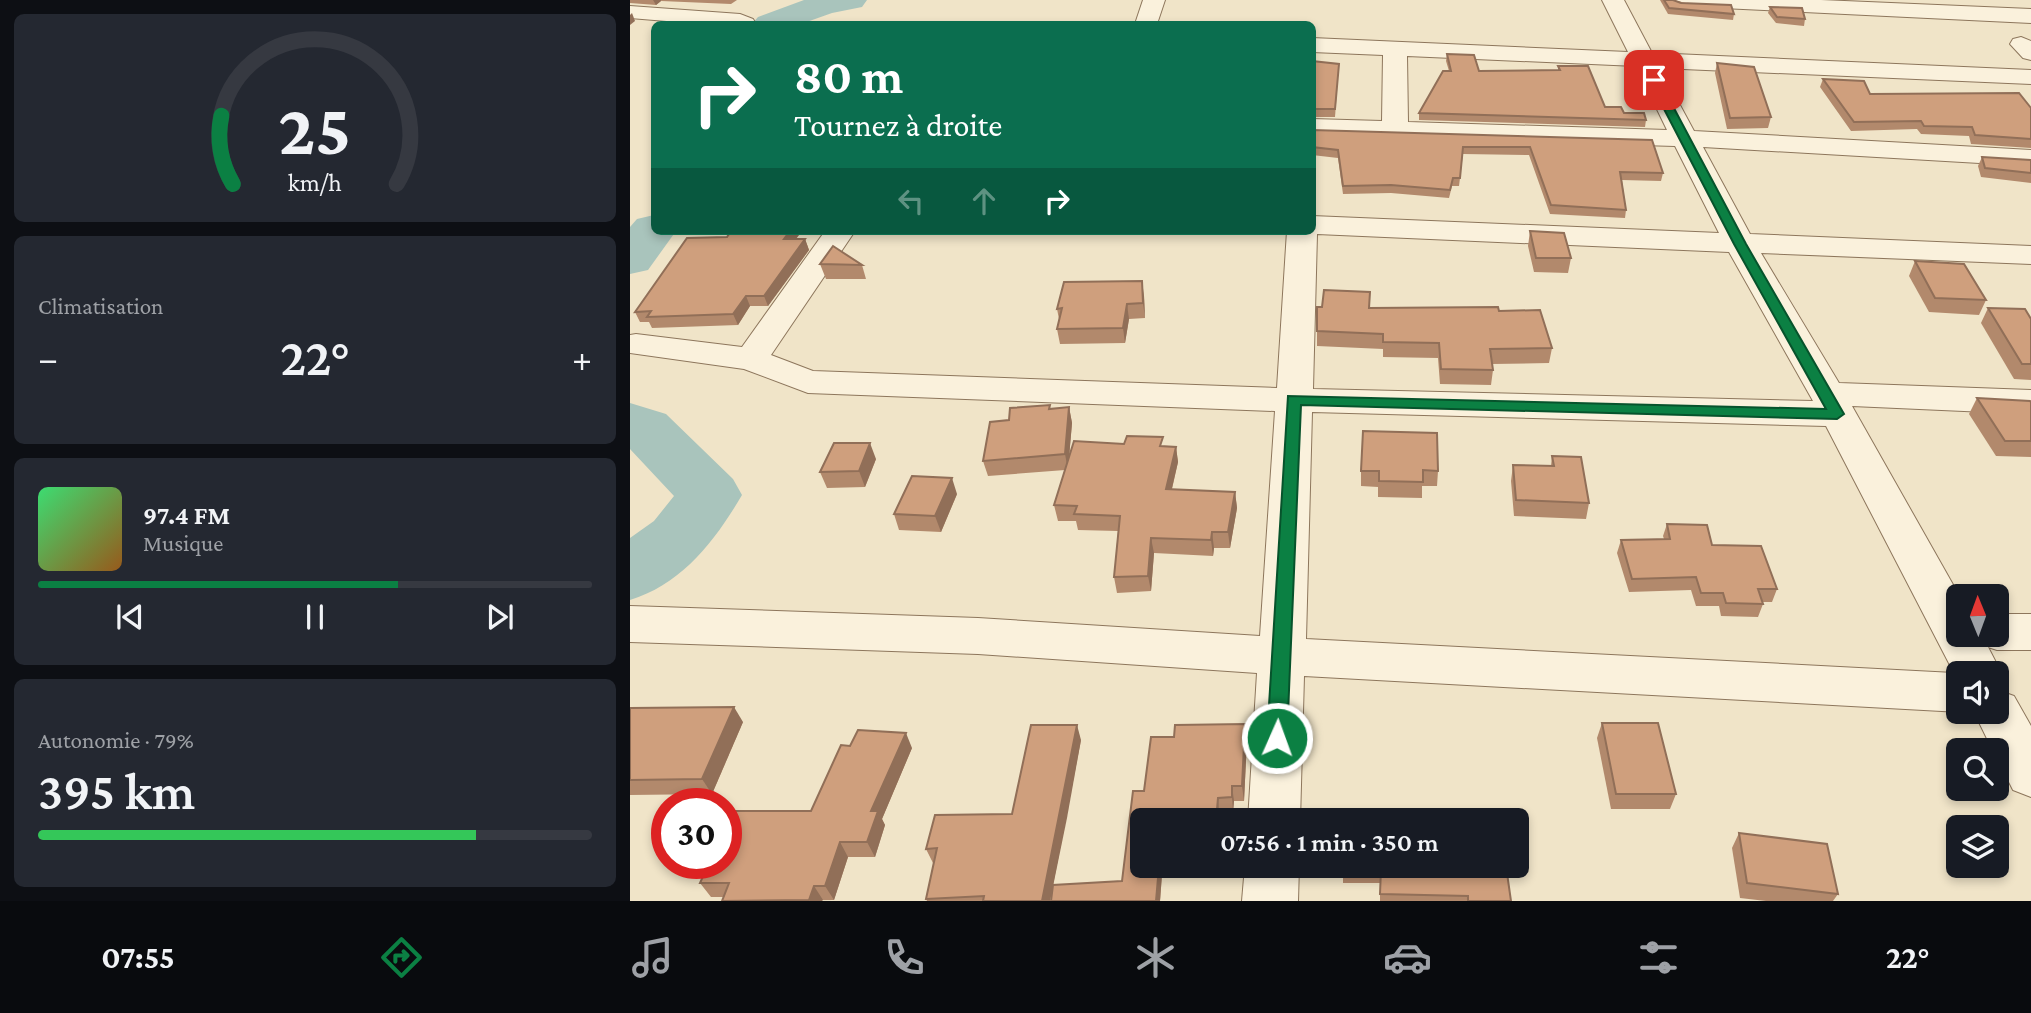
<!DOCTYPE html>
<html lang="fr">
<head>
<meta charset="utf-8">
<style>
  body { margin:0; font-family:"Crimson Pro",serif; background:#242831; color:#f1f3f6; height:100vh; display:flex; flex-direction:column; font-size:26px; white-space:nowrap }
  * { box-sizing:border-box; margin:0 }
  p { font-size:23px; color:#9ea1a6 }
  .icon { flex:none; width:38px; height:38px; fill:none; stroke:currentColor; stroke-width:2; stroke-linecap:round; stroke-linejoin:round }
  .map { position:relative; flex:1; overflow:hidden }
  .side { display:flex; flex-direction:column; gap:14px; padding:14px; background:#0d0f14; width:630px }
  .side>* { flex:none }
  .hud { position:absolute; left:21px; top:21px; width:665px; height:214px; border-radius:10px; box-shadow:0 4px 10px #0003; background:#0b6e4f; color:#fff; overflow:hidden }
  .needle { width:46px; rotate:359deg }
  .tools { position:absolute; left:1316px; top:584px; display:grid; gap:14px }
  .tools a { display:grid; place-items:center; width:63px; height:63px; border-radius:10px; background:#171b24; box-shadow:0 4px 10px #0003; font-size:35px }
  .speed { position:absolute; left:21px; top:788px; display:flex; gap:14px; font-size:35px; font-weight:700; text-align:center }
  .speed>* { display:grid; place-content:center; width:91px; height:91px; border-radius:50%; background:#171b24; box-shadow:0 4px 10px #0003; line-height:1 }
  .speed .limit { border:10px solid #d22; background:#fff; color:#111 }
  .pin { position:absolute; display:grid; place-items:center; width:60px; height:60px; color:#fff; margin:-30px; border-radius:14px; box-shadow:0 4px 10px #0006 }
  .me { position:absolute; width:77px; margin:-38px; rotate:2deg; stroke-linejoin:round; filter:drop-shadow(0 0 5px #0008) }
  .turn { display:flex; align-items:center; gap:24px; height:147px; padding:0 28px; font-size:32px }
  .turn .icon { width:91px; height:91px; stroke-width:2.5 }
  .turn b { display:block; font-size:49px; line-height:60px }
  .lanes { display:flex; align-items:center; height:66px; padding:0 28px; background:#0003; justify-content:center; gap:35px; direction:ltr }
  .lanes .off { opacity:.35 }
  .big { font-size:52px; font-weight:600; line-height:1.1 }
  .side .widget { flex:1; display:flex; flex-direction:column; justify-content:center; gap:10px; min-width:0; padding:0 24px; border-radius:10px; background:#242831 }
  .side .dial { align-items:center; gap:0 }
  .dial svg { height:182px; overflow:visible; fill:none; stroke:#363941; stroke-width:7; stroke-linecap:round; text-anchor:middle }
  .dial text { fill:#f1f3f6; stroke:none }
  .song { display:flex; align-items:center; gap:21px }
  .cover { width:84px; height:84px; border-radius:10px; background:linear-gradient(135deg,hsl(140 70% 55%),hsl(30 70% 35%)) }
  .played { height:7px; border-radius:4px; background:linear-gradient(90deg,#0b8043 65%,#363941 65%) }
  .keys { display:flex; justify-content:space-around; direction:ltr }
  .heat { display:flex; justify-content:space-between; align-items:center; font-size:38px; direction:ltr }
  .charge { height:10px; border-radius:5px; background:linear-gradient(90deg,#34c759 79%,#363941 0) }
  .trip { position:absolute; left:500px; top:808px; width:399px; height:70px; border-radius:10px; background:#171b24; box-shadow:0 4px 10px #0003; font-weight:600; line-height:70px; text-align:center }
  .tabs { display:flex; height:112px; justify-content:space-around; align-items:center; background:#090b0e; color:#9ea1a6 }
  .tabs .icon { width:49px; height:49px }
  .tabs .on { color:#0b8043 }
  .tabs b { font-size:32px; color:#f1f3f6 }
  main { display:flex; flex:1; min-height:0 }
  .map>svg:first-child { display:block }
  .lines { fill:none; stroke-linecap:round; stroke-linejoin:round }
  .river { fill:#a9c4bc; fill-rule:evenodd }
  .minor-casing { stroke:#8d765c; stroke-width:2 }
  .minor { fill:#faf1dc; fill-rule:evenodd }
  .wall { fill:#b2896c }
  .shaded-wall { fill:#916f58 }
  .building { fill:#cf9f7d; stroke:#916f58; stroke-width:2 }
  .route { fill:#0b8043; stroke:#07532c; stroke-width:2 }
</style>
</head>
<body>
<main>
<section class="side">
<div class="widget dial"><svg viewBox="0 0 100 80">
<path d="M14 69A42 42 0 1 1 86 69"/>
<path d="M14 69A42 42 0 0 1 9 39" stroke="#0b8043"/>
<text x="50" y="56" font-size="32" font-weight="700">25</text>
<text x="50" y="72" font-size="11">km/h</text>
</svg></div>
<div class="widget"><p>Climatisation</p>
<div class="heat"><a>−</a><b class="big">22°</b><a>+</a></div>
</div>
<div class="widget">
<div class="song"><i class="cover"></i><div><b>97.4 FM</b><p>Musique</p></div></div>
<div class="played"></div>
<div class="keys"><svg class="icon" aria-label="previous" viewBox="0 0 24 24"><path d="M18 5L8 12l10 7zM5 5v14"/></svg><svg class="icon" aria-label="pause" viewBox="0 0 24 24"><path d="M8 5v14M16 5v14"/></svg><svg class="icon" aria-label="next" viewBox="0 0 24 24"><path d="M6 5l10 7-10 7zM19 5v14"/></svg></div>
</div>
<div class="widget"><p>Autonomie · 79%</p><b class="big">395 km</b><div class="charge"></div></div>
</section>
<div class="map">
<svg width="1401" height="901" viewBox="0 0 1401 901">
  <rect width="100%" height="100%" fill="#f0e4c8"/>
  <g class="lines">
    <g class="river">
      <path d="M174 0H237L232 7 202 13 171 24H122L128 17Z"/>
      <path d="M24 215V231H46L18 270 0 274V227L7 219Z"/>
      <path d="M0 403 36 414 103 479 112 495C85 541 52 584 0 600V538L24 521 44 496 0 449Z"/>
    </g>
    <g class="minor-casing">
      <g id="minor">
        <path d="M513 0H535L527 24H505Z"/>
        <path d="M972 0H994L1022 53 1401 70V84L1030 68 1064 131 1401 150V166L1073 147 1120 234 1401 246V264L1131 253 1209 383 1401 390V414L1222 406 1330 597 1328 635H1367V614H1401V650H1367L1358 647 1372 674 1367 683V674H1328L1330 712 674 676 670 821H618L627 673 348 654 0 642V606L348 618 630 636 645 411 178 393 114 369 0 353V335L6 334 112 347 195 231H225L141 355 183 371 647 388 657 231H682V216L1089 233 1045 146 682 135V119L752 121 753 55 682 52V38L998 52ZM777 56 1006 66 1037 130 778 122ZM687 234 1099 252 1183 401 683 389ZM682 412 1196 426 1324 673 676 639Z"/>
        <path d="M1039 0H1191L1401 9V23L1050 6 1043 4Z"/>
        <path d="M0 6 110 14 123 19 126 24H73L0 18Z"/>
        <path d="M1391 37 1401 41V60L1393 58 1380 44 1383 39Z"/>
        <path d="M1367 690 1384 696 1401 726V797L1383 790 1367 758V751H1363L1344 712H1367Z"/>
        <path d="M615 866H669L668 901H612Z"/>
      </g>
    </g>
    <use href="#minor" class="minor"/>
  </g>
  <g class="wall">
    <path d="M0 0H107L101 4 31 1 26 5 0 3Z"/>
    <path d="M1030 0H1043L1104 14 1103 20 1038 14Z"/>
    <path d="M1140 7 1175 19 1174 26 1146 23 1138 13Z"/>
    <path d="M817 54 849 71 928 70V66L975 107 1016 120 1015 127 789 120V113L819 71 816 61Z"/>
    <path d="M682 61 709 64 705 117H682Z"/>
    <path d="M1087 63 1141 117 1138 128 1097 129 1085 73Z"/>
    <path d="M1193 79 1240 94 1401 108V148L1341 144 1339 136 1291 134 1287 129 1221 131 1190 87Z"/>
    <path d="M682 130 1022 140 1033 173 1031 181 992 180 996 210 995 218 920 214 899 155 833 154 829 186H822L819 198 761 193 713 194 708 158 682 155Z"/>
    <path d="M1352 157 1401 160V183L1351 177 1348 166Z"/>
    <path d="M101 231H172L166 239H175L179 250 138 306H120L108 325 22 328 19 322H10L5 312 97 237Z"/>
    <path d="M900 231 941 258 938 273 904 272 898 246Z"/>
    <path d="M1285 261 1356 300 1349 315 1299 312 1279 276Z"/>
    <path d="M190 264 232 265 236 279H196Z"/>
    <path d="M514 296 515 318 499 319 495 343 430 344 427 329 429 319 427 309Z"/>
    <path d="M687 307 869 311 922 348 919 363 862 364 863 370 861 385 810 384 808 358 753 357V349L687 346Z"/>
    <path d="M1358 308 1401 319V380L1384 379 1351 323Z"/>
    <path d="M1347 398 1401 402V457L1366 456 1339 414Z"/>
    <path d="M439 407 442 423 439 457 534 446 546 447 548 462 542 489 605 492 607 508 600 548H584L583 556 524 553 521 591 487 593 484 577 488 531 448 530 446 521H428L424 505 435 470 358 476 353 461 379 420 421 409Z"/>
    <path d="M922 456 959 503 956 519 884 516 881 481 883 465 921 466Z"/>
    <path d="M246 459 235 487 197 488 190 472Z"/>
    <path d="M731 471H808L807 486H792V498L748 497V487L731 486Z"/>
    <path d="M327 494 311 532 269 530 264 514Z"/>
    <path d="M1037 524 1082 545 1147 589 1142 602H1132L1133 604 1128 617 1091 616 1089 606H1066L1061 590 999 592 987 553 991 540 1034 539 1033 536Z"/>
    <path d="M0 708 113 722 82 794 0 795Z"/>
    <path d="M972 723 1046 794 1040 809H981L967 738Z"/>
    <path d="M615 724 617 740 614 801H604L603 812H589L513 866H586V873L532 874 530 901H421L492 881 514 791 544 737Z"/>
    <path d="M451 740 420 901H297L296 899 304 863H303L296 849 382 814Z"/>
    <path d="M220 746 282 748 252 819 255 825 245 857H218L204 900 92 901 94 897H81L70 883 181 811Z"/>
    <path d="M1109 833 1208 894 1203 901H1136L1110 898 1102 848Z"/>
    <path d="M713 866H876L881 901H750V883H713Z"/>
  </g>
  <g class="shaded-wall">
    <path d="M23 0H31V1L26 5Z"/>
    <path d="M2 13 5 21 0 25V15Z"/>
    <path d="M160 231H172L158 249 154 239Z"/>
    <path d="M175 239 179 250 138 306 134 296Z"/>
    <path d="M512 281 514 296 515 318 513 303Z"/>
    <path d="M116 296 120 306 108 325 103 314Z"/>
    <path d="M497 304 499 319 495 343 493 328Z"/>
    <path d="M439 407 442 423 438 470 435 454Z"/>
    <path d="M240 443 246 459 235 487 229 471Z"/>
    <path d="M546 447 548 462 538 505 536 489Z"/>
    <path d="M322 478 327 494 311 532 305 516Z"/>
    <path d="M605 492 607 508 600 548 598 532Z"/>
    <path d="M582 532 584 548 583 556 581 540Z"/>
    <path d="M521 538 524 553 521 591 518 576Z"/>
    <path d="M104 707 113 722 82 794 72 779Z"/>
    <path d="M615 724 617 740 614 801 612 786Z"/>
    <path d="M447 725 451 740 437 818 420 901H412Z"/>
    <path d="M276 733 282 748 252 819 255 825 245 857 237 842 241 811Z"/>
    <path d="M602 786 604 801 603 812 602 797Z"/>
    <path d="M588 798 589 812V821H586Z"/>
    <path d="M210 842 218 857 204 900 195 886Z"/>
    <path d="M529 866H531L532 874 530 901H526Z"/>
    <path d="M184 886 193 900 192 901H180L179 900Z"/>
  </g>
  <g class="building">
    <path d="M1034 0H1043L1051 3 1101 5 1104 14 1039 8Z"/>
    <path d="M1140 7 1172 8 1175 19 1147 17Z"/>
    <path d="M817 54 844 55 849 71 930 70 928 66H958L975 107H991L994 113H1014L1016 120 789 113 813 71H821Z"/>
    <path d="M682 61 709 64 705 109H682Z"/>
    <path d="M1087 63 1124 67 1141 117 1100 118Z"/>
    <path d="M1193 79 1234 81 1240 94 1389 93 1401 108V139L1345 135 1342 127 1294 126 1291 121 1224 122Z"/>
    <path d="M682 130 1022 140 1033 173 990 172 996 210 921 205 900 147H833L830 178H823L820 190 761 185 713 186 708 150 682 147Z"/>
    <path d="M1352 157 1401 160V173L1355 168Z"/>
    <path d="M101 231H160L154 239H175L134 296H116L103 314 17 317 21 311 5 312 57 238 97 237Z"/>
    <path d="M900 231 934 233 941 258H906Z"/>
    <path d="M203 246 232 265 190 264Z"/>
    <path d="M1285 261 1334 264 1356 300 1305 298Z"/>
    <path d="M512 281 513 303 497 304 493 328 427 329 432 308 427 309 434 282Z"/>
    <path d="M694 290 740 292 739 308 868 307 869 311 910 310 922 348 860 349 863 370 811 369 809 343 753 342V334L687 331V307H692Z"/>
    <path d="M1358 308 1395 309 1401 319V364H1392Z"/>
    <path d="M1347 398 1400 401 1401 402V441H1375Z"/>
    <path d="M420 405 419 409 439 407 435 454 353 461 360 422 379 420 380 408Z"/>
    <path d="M733 431 807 433 808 471 793 470V482L749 481V471H731Z"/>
    <path d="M497 436 533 437 530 446 546 447 536 489 605 492 598 532H582L581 540 521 538 518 576 484 577 490 516 444 514 447 506 424 505 444 441 494 444Z"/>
    <path d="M204 443H240L229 471 190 472Z"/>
    <path d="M922 456 951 457 959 503 886 500 883 465 924 466Z"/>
    <path d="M282 476 322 478 305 516 264 514Z"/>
    <path d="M1037 524 1077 525 1082 545 1131 546 1147 589H1128L1133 604 1096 603 1093 593H1071L1066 577 1002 579 991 540 1040 539Z"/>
    <path d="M104 707 72 779 0 780V708Z"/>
    <path d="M972 723H1028L1046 794H986Z"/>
    <path d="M615 724 612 786H602V797L588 798 586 821H513V866H529L526 901H421L423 885 492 881 503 791H514L521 737H544L545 725Z"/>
    <path d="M401 725H447L412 901H353L354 896 296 899 307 848 296 849 305 815 382 814Z"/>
    <path d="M228 730 276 733 241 811H248L237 842H210L195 886H184L179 900 92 901 99 883H70L79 863H96V822L101 811H181L211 745 220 746Z"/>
    <path d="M1109 833 1197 844 1208 894 1117 883Z"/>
    <path d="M713 866H876L881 901H838V896L750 894 751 869 713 868Z"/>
  </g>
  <path class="route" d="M1024 77 1029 80 1116 244 1214 414 1207 419 671 405 657 738 654 745 647 747 640 745 637 738 658 396 1196 409 1104 244 1019 80Z"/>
</svg>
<div class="tools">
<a><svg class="needle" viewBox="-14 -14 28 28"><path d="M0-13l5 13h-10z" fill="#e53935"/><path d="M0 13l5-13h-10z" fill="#9ea1a6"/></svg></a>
<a><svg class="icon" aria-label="sound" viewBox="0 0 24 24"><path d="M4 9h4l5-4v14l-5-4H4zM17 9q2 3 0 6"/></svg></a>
<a><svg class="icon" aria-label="search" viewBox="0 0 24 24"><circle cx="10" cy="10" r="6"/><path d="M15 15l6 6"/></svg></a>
<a><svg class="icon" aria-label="layers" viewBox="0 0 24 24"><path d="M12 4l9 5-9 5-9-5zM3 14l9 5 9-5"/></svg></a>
</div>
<div class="speed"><div class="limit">30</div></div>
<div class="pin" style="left:1024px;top:80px;background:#d93025"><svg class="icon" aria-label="arrive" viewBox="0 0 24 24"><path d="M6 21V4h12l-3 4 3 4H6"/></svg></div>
<svg class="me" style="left:647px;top:738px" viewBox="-20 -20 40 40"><circle r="17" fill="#0b8043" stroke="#fff" stroke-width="3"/><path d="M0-11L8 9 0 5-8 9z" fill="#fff"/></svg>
<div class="trip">07:56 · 1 min · 350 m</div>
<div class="hud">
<div class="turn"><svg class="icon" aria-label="right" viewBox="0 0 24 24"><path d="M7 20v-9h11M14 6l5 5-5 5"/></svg><div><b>80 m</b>Tournez à droite</div></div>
<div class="lanes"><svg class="icon off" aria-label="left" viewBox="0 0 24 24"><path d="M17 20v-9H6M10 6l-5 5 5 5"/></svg><svg class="icon off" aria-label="ahead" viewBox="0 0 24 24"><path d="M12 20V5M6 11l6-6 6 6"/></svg><svg class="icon" aria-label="right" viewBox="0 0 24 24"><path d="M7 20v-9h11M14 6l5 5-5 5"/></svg></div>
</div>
</div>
</main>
<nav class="tabs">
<b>07:55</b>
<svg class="icon on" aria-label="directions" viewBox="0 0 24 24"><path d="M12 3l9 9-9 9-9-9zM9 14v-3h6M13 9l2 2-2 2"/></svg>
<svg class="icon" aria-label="music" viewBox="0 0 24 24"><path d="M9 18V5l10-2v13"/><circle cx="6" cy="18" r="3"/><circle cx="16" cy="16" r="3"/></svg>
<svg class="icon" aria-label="phone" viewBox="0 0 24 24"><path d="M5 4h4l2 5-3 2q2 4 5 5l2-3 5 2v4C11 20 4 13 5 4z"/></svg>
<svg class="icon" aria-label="climate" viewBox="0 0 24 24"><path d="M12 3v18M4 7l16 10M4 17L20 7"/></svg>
<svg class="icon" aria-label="car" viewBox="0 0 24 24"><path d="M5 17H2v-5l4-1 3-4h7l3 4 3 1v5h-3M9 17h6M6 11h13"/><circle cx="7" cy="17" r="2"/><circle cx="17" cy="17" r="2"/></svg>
<svg class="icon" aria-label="filters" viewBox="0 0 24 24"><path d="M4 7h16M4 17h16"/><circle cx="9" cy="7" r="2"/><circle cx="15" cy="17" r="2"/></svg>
<b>22°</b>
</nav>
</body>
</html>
